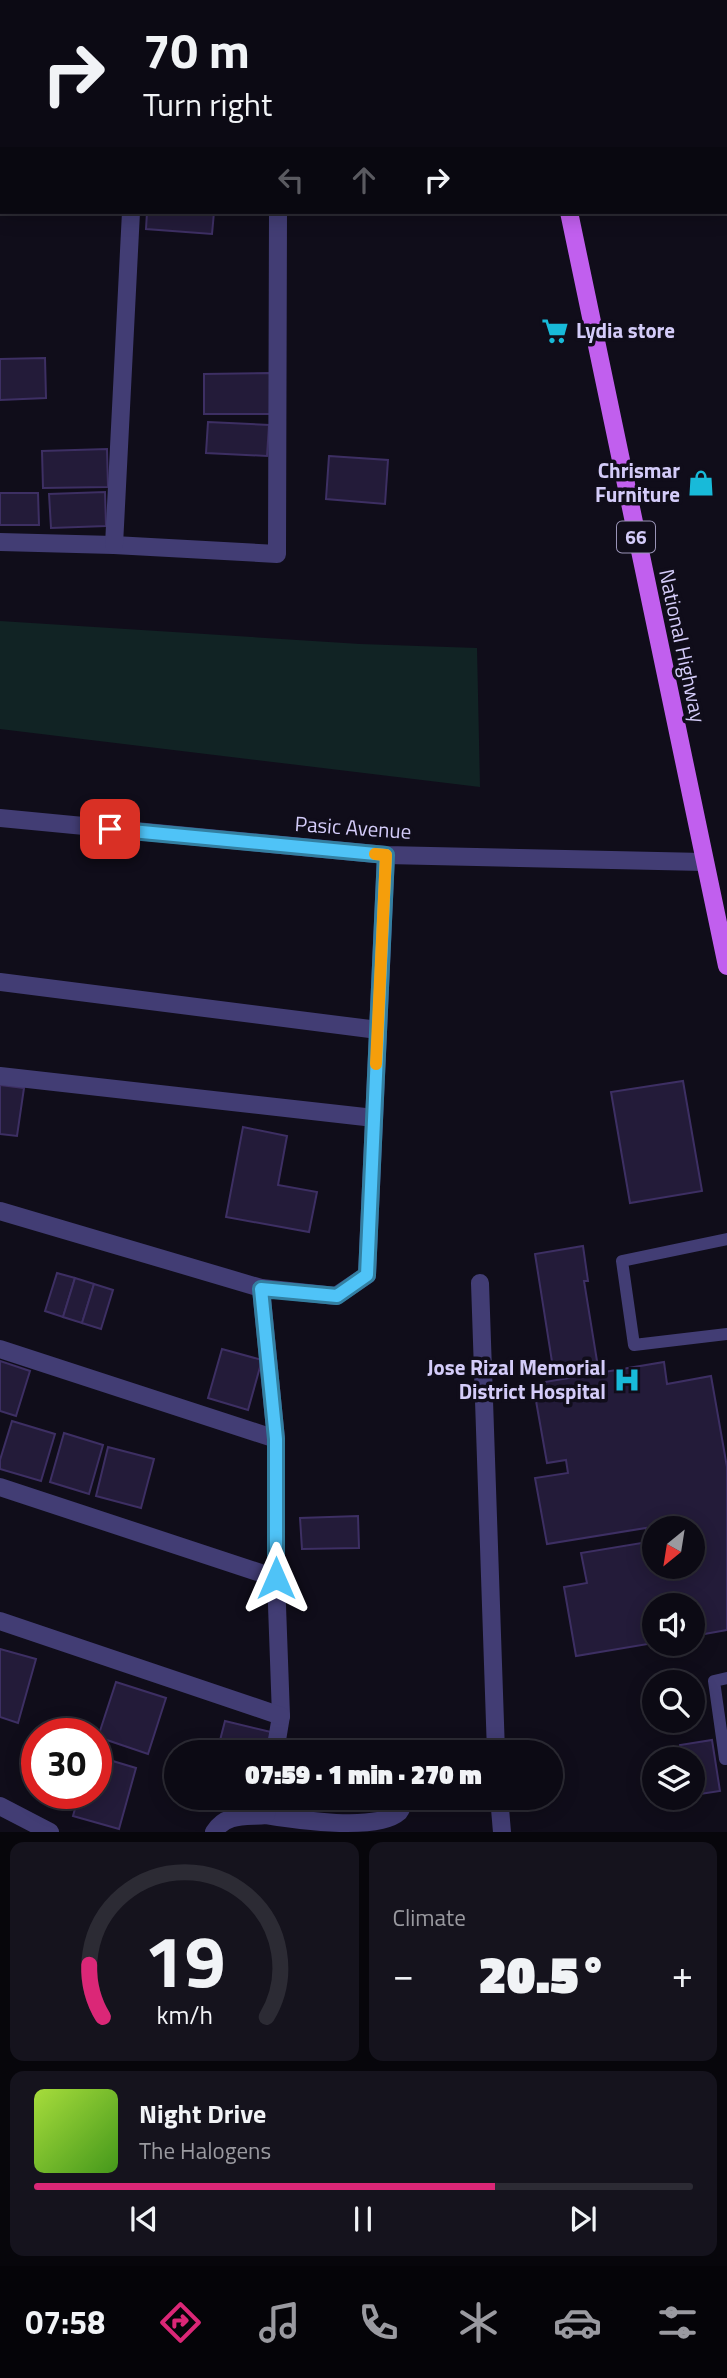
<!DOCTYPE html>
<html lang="en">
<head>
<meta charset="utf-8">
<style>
  body { margin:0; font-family:"Titillium Web",sans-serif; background:#15131d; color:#f1f3f6; height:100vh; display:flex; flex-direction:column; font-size:26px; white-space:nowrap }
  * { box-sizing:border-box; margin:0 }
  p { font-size:23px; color:#9a9aa0 }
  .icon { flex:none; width:38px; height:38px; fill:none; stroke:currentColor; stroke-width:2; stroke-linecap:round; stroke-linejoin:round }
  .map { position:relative; height:1832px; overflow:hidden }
  .side { display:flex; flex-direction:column; gap:10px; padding:10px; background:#07060b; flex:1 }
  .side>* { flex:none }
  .top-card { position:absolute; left:0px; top:0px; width:728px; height:214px; box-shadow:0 4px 18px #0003,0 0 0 2px #2c2b34; background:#0c0a14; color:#f1f3f6; overflow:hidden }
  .needle { width:46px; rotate:210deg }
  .controls { position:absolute; left:642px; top:1516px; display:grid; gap:14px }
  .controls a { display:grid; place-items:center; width:63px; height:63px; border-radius:50%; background:#0c0a14; box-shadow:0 4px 18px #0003,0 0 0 2px #2c2b34; font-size:35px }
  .speed { position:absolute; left:21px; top:1718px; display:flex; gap:14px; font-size:35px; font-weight:700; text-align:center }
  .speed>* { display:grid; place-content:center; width:91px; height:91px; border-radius:50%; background:#0c0a14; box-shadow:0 4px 18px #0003,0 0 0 2px #2c2b34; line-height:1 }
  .speed .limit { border:10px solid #d22; background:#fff; color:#111 }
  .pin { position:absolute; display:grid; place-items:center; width:60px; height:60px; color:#fff; margin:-30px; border-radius:14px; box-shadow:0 4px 10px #0006 }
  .me { position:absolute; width:77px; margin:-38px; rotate:0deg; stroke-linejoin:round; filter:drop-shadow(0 0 5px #0008) }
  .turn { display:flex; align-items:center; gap:24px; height:147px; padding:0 28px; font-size:32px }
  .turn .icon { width:91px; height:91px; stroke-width:2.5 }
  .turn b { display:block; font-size:49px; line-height:60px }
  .lanes { display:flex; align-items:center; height:66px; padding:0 28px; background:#0003; justify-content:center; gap:35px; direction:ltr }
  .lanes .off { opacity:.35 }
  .big { font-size:52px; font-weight:800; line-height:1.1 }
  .side .tile { flex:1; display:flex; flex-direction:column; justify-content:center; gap:10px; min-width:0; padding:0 24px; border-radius:14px; background:#15131d }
  .side .dial { align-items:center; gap:0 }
  .dial svg { height:182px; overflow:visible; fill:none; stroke:#2c2b34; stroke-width:7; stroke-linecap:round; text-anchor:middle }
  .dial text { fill:#f1f3f6; stroke:none }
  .song { display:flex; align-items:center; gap:21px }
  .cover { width:84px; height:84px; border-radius:10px; background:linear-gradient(135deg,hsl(80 70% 55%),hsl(100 70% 35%)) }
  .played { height:7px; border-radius:4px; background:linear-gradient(90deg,#db2777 70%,#2c2b34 70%) }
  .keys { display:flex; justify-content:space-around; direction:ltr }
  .heat { display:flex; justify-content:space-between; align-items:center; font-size:38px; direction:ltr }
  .side .tiles { flex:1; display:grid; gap:10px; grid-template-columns:1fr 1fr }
  .tile:last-child { grid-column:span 2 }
  .trip { position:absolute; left:164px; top:1740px; width:399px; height:70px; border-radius:35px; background:#0c0a14; box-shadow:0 4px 18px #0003,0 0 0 2px #2c2b34; font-weight:800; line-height:70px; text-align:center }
  .menu { display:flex; height:112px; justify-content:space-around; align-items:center; background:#050408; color:#9a9aa0 }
  .menu .icon { width:49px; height:49px }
  .menu .on { color:#db2777 }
  .menu b { font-size:32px; color:#f1f3f6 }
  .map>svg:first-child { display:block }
  .green { fill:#112324 }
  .building { fill:#231b39; stroke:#3d2f63; stroke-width:2; fill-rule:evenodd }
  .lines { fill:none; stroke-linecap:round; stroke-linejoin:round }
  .service { stroke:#423d74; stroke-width:12 }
  .minor { stroke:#423d74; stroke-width:18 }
  .primary { stroke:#c15fee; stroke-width:18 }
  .route-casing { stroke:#337fa1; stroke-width:18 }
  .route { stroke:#4fc3f7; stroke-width:12 }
  .slow { stroke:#f59e0b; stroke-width:12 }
  .labels { text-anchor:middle; stroke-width:7; stroke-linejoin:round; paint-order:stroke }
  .shield { fill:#100d1a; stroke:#9993b6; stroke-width:2 }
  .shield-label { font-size:19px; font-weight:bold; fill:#d4ccf9 }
  .poi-label { font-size:21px; font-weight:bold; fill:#d4ccf9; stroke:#100d1a; text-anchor:end }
  .street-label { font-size:21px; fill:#d4ccf9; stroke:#100d1a }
</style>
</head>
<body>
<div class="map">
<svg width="727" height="1832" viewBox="0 0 727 1832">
  <rect width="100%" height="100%" fill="#100d1a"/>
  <path class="green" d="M0 621 360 644 477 648 480 787 0 729Z"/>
  <g class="building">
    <path d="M647 0H727V71L726 2Z"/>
    <path d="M147 212H214L212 234 146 229Z"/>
    <path d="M45 358 46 398 0 400V359Z"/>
    <path d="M270 373V414H204V374Z"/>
    <path d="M208 422 269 425 267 456 206 453Z"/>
    <path d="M107 449 108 487 43 488 42 451Z"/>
    <path d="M329 456 388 460 385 504 326 499Z"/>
    <path d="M105 492 106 526 51 528 49 494Z"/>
    <path d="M0 493H38L39 525H0Z"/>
    <path d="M683 1081 702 1191 630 1203 611 1092Z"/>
    <path d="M0 1085 24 1088 17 1136 0 1134Z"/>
    <path d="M243 1127 287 1136 278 1185 317 1192 309 1232 226 1217Z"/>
    <path d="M583 1246 588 1281H584L597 1361 553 1368 535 1254Z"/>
    <path d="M57 1273 75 1278 63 1317 45 1311Z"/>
    <path d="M75 1278 94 1284 82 1323 63 1317Z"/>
    <path d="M94 1284 113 1290 101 1329 82 1323Z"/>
    <path d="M222 1349 262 1360 248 1410 208 1398Z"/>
    <path d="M0 1361 30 1371 16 1416 0 1411Z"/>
    <path d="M664 1362 667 1384 711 1376 727 1467V1630L693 1636V1605H654V1643L576 1656 564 1587 587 1583 581 1553 648 1542 646 1528 547 1544 535 1478 568 1473 566 1460 547 1463 533 1384ZM654 1528H693V1566H654Z"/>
    <path d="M12 1421 55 1434 41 1481 0 1469V1460Z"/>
    <path d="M64 1433 103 1445 89 1494 50 1482Z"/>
    <path d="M108 1447 154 1459 141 1508 96 1496Z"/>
    <path d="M358 1516 359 1548 302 1549 300 1518Z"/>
    <path d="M0 1649 36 1659 18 1723 0 1717Z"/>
    <path d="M116 1682 166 1698 148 1754 98 1737Z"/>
    <path d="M225 1721 271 1732 266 1752H217Z"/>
    <path d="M712 1740 720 1791 693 1795V1759H682L680 1745Z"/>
    <path d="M96 1756 136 1768 119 1829 73 1816 79 1794H96Z"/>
  </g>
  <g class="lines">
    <g class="service">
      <path d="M727 1239 622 1261 634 1345 727 1334"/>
      <path d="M727 1678 714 1681 725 1759 727 1758"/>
    </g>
    <g class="minor">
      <path d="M354 2 356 0"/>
      <path d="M0 84 2 83"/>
      <path d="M726 132H727"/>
      <path d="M0 542 114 545 277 554 278 212"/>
      <path d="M114 545 131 212"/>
      <path d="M0 818 386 855 704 862"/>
      <path d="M0 982 378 1030"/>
      <path d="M0 1076 374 1118"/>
      <path d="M0 1211 261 1288 336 1296 367 1275 386 855"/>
      <path d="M480 1283 496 1752"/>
      <path d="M261 1288 276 1439V1578L281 1716 275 1752"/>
      <path d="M0 1349 276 1439"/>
      <path d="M0 1487 276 1578"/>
      <path d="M0 1621 281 1716"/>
      <path d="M499 1797 502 1832"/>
      <path d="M0 1806 50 1832"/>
      <path d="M266 1815C297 1820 377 1832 399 1812 402 1808 404 1802 405 1797"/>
      <path d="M214 1832C226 1813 246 1817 266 1815L268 1797"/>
    </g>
    <g class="primary">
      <path d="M531 0V2"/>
      <path d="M569 212 727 966"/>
    </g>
  </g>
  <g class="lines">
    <g class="route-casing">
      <path id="route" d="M110 829 386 855 367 1275 337 1296 261 1289 276 1439V1578"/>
    </g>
    <use href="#route" class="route"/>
    <path class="slow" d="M375 854 386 855 376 1064"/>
  </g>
  <defs>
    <g id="supermarket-bare" transform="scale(2.1)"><path d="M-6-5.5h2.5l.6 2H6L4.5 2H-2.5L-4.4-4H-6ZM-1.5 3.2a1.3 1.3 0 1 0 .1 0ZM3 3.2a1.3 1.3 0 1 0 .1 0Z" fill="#18bad9" stroke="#100d1a" stroke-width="2.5" paint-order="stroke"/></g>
    <g id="shop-bare" transform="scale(2.1)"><path d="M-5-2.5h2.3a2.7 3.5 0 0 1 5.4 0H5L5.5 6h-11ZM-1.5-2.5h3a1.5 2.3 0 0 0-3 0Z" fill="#18bad9" stroke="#100d1a" stroke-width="2.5" paint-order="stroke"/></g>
    <g id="hospital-bare" transform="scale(2.1)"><path d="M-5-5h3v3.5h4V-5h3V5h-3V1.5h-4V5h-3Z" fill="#18bad9" stroke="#100d1a" stroke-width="2.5" paint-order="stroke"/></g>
  </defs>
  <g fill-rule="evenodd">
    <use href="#supermarket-bare" x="555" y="331"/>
    <use href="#shop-bare" x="701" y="483"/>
    <use href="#hospital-bare" x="627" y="1380"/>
  </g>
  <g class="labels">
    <rect class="shield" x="617" y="521.5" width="38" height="31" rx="5"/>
    <g class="shield-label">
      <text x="636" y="544">66</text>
    </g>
    <g class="poi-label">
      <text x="576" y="338" text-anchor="start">Lydia store</text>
      <text x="680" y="478">Chrismar<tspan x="680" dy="24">Furniture</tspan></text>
      <text x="606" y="1375">Jose Rizal Memorial<tspan x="606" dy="24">District Hospital</tspan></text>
    </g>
    <g class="street-label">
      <text transform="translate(682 646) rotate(78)" y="7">National Highway</text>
      <text transform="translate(353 828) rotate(4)" y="7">Pasic Avenue</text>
    </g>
  </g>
</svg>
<div class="controls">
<a><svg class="needle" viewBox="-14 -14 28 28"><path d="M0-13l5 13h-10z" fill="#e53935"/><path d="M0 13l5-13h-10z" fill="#9a9aa0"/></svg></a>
<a><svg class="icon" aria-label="sound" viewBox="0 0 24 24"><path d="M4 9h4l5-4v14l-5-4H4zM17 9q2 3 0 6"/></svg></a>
<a><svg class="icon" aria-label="search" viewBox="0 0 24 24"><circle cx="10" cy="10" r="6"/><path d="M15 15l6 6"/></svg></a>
<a><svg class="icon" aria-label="layers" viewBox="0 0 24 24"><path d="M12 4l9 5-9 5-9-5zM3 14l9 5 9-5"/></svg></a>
</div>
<div class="speed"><div class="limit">30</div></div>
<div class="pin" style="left:110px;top:829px;background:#d93025"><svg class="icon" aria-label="arrive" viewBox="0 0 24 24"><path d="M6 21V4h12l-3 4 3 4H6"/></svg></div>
<svg class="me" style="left:276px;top:1578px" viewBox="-20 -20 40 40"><path d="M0-17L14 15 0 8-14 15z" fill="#4fc3f7" stroke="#fff" stroke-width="4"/></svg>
<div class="trip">07:59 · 1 min · 270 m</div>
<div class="top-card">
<div class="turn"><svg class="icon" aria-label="right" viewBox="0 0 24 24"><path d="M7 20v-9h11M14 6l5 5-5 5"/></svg><div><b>70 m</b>Turn right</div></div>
<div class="lanes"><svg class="icon off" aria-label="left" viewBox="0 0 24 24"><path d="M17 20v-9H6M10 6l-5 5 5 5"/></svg><svg class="icon off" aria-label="ahead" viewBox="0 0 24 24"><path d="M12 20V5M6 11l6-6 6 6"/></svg><svg class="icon" aria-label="right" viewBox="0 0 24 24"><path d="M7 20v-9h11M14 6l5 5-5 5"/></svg></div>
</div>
</div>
<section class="side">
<div class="tiles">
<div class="tile dial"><svg viewBox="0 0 100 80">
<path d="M14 69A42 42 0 1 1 86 69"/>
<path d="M14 69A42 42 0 0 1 8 46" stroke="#db2777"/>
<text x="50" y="56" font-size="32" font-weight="700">19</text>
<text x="50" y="72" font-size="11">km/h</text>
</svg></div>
<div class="tile"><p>Climate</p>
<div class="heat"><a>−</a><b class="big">20.5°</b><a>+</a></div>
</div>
<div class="tile">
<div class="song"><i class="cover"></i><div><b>Night Drive</b><p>The Halogens</p></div></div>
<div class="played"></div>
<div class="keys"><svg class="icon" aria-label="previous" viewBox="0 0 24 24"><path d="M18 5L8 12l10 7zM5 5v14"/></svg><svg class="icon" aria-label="pause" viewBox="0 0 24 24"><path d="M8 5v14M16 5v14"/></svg><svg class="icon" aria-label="next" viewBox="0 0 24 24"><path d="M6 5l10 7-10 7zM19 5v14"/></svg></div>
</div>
</div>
</section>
<nav class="menu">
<b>07:58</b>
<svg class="icon on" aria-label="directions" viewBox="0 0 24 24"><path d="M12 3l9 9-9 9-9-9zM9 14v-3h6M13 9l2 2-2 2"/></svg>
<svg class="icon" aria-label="music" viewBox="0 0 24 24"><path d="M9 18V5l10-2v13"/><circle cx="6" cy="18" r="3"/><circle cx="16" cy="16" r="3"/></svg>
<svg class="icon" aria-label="phone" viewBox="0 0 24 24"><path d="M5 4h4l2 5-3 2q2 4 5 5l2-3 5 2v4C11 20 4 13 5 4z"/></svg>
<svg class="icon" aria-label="climate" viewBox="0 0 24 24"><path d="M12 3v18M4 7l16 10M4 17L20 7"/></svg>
<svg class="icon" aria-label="car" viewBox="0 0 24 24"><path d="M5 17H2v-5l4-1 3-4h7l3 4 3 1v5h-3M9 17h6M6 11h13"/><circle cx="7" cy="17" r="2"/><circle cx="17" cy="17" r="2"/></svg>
<svg class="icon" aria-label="filters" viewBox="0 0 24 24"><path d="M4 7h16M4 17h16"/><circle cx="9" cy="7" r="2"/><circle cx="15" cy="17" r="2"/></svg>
</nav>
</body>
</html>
